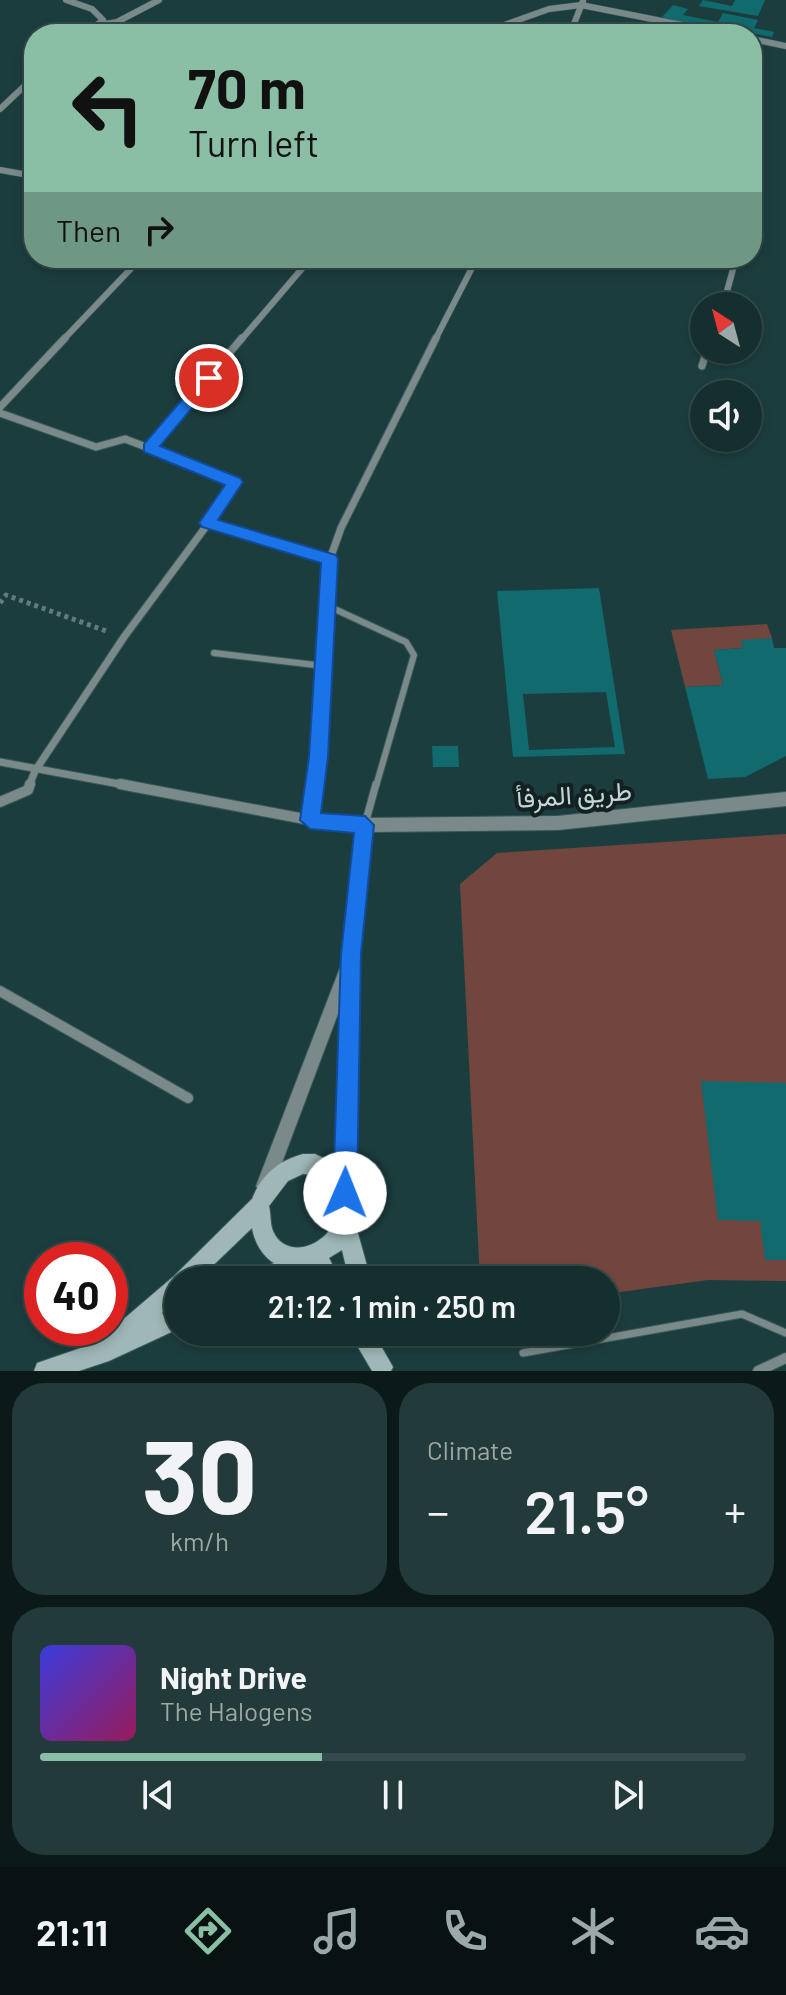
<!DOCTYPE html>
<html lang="en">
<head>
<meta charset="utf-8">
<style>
  body { margin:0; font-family:Barlow,Vazirmatn,sans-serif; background:#223a3a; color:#f1f3f6; height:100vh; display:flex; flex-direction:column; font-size:30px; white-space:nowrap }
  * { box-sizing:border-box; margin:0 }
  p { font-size:26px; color:#9da8aa }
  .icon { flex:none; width:44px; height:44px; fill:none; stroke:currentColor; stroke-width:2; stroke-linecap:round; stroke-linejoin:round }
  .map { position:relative; height:1371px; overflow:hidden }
  .panel { display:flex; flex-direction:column; gap:12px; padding:12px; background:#0c1919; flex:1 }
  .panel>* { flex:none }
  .banner { position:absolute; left:24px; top:24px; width:738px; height:244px; border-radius:32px; box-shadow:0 4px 12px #0003,0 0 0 2px #344a4a; background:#8abfa5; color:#111; overflow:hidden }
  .needle { width:52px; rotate:324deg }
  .tools { position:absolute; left:690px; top:292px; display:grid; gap:16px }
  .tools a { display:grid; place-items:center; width:72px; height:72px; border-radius:50%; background:#152e2e; box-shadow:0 4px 12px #0003,0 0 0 2px #344a4a; font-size:40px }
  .speed { position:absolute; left:24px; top:1242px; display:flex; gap:16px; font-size:40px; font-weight:700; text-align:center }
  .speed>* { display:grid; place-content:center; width:104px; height:104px; border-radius:50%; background:#152e2e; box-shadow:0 4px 12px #0003,0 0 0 2px #344a4a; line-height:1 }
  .speed .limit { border:12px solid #d22; background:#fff; color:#111 }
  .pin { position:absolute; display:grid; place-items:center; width:68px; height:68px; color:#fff; margin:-34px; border:4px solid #fff; border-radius:50%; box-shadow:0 2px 8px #0007 }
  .me { position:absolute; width:88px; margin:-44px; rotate:1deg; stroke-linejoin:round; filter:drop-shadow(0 0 6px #0008) }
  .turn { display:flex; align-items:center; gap:28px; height:168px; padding:0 32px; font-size:36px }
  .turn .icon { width:104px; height:104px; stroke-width:2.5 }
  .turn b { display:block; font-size:56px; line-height:68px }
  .then { display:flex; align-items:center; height:76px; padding:0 32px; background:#0003; gap:16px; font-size:30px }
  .big { font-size:60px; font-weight:600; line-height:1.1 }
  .panel .card { flex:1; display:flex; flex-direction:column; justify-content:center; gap:12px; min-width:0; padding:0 28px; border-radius:32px; background:#223a3a }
  .panel .dial { align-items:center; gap:0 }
  .dial b { font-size:104px; line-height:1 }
  .song { display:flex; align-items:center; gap:24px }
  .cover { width:96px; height:96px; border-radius:12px; background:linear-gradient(135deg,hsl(240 70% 55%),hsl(330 70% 35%)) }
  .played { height:8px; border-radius:4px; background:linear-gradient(90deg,#8abfa5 40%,#344a4a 40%) }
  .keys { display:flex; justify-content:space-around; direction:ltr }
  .heat { display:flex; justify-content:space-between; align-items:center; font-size:44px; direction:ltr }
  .panel .tiles { flex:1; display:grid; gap:12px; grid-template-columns:1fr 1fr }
  .card:last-child { grid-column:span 2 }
  .trip { position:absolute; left:164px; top:1266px; width:456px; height:80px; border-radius:40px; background:#152e2e; box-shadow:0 4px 12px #0003,0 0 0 2px #344a4a; font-weight:600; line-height:80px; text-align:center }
  .tab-bar { display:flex; height:128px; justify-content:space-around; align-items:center; background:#081212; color:#9da8aa }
  .tab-bar .icon { width:56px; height:56px }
  .tab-bar .active { color:#8abfa5 }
  .tab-bar b { font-size:36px; color:#f1f3f6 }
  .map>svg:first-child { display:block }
  .green { fill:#71463f }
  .building { fill:#116a6d; fill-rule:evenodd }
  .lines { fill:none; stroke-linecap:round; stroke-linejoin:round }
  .service-far1-casing { stroke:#3a5959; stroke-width:8 }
  .service-casing { stroke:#3a5959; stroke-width:9 }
  .minor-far2-casing { stroke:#3a5959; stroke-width:7 }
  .minor-far1-casing { stroke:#3a5959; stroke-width:9 }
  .minor-casing { stroke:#3a5959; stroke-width:12 }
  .tertiary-casing { stroke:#3a5959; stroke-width:2 }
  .secondary-casing { stroke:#3a5959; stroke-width:2 }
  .path { stroke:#617c7d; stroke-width:5; stroke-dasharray:4 4; stroke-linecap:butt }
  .service-far1 { stroke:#7a8989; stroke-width:6 }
  .service { stroke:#7a8989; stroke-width:7 }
  .minor-far2 { stroke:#7a8989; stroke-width:6 }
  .minor-far1 { stroke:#7a8989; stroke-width:7 }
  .minor { stroke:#7a8989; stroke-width:10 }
  .tertiary { fill:#7a8989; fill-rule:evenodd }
  .secondary { fill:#9fb7b7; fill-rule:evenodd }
  .route { fill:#1a73e8; stroke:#114b97; stroke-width:2 }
  .labels { text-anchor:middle; stroke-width:8; stroke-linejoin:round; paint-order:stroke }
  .street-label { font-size:26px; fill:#c4d6d6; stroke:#132122 }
</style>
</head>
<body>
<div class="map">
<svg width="786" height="1371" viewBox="0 0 786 1371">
  <rect width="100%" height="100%" fill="#1c3d3e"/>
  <g class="green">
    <path d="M767 624 772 638 743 648 714 650 723 685 685 687 671 630Z"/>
    <path d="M786 834V1281L708 1280 606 1294V1280H480L460 884 497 853Z"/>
  </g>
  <g class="building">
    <path d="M703 0 732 6 735 0H765L758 16 699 6Z"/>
    <path d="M673 5 688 9 683 15 718 22 723 13 758 20 754 28 774 32 772 37 716 26 712 30 662 17Z"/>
    <path d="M599 588 625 754 513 757 497 591ZM606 692 615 747 529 750 523 694Z"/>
    <path d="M772 638 774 648H786V756L745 777 708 779 685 687 723 685 714 650 743 648 741 640Z"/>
    <path d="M432 746H458L459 767H433Z"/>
    <path d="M701 1081 786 1083V1260H765L760 1221 718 1220Z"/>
  </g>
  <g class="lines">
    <g class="service-far1-casing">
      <g id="service-far1">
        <path d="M328 606 406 642 414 655 376 786"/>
        <path d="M214 653 324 666"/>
      </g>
    </g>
    <g class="service-casing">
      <g id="service">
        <path d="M365 824 376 784"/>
        <path d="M523 1353 742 1314 786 1333"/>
      </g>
    </g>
    <g class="minor-far2-casing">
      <g id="minor-far2">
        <path d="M66 0 92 9 103 20 86 34"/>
        <path d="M99 25 117 22 159 0"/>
        <path d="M479 34 549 9 581 5 728 34"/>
        <path d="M570 34 583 1"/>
        <path d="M752 39 786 46"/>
        <path d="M0 109 34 77"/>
        <path d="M0 170 34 176"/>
        <path d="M723 306 736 258"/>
        <path d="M63 340 141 258"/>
        <path d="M241 340 311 258"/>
        <path d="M435 340 477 258"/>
      </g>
    </g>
    <g class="minor-far1-casing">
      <g id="minor-far1">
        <path d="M702 366 707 350"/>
        <path d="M0 407 65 338"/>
        <path d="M0 413 96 447 125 439 233 480 236 486 124 637 35 771 29 786"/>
        <path d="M149 448 242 338"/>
        <path d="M207 523 330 559"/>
        <path d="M0 762 130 786"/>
        <path d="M314 786 330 559 341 528 436 338"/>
      </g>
    </g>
    <g class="minor-casing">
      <g id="minor">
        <path d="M120 784 310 820 365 825"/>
        <path d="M0 802 28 790 30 784"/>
        <path d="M310 820 315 784"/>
        <path d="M0 991 188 1098"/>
        <path d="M758 1371 786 1358"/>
      </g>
    </g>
    <g class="tertiary-casing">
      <path id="tertiary" d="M786 792V806L558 830 372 832 359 954 354 1193 351 1199 345 1202 339 1199 336 1193 342 1003 271 1192 265 1195 259 1192 256 1186 343 960 360 820 365 818 558 816Z"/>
    </g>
    <g class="secondary-casing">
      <g id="secondary">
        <path d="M303 1154H315L334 1163 344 1173 359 1204 356 1226 371 1280H349L342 1250 329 1258 340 1280H318L311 1266 284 1280H249L252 1272 274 1263C262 1256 254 1241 252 1228L198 1280H178V1299L161 1314 178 1307V1329L109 1361 79 1371H34L37 1363 104 1340 106 1334 174 1276 252 1199C262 1174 278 1161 303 1154ZM303 1174C317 1175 327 1180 333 1194 352 1235 289 1269 273 1231 270 1224 271 1214 269 1206L288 1181Z"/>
        <path d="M349 1332H373L393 1367 391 1371H372Z"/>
      </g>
    </g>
    <path class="path" d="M0 603 6 595 109 632"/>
    <use href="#service-far1" class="service-far1"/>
    <use href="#service" class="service"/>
    <use href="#minor-far2" class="minor-far2"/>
    <use href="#minor-far1" class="minor-far1"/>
    <use href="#minor" class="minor"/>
    <use href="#tertiary" class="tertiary"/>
    <use href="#secondary" class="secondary"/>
  </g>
  <path class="route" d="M209 373 216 378 214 382 160 446 240 478 243 482 218 520 336 555 338 559 328 757 321 813 365 816 374 825 361 954 357 1193 353 1201 345 1205 337 1201 333 1193 341 954 354 833 310 829 300 820 309 757 321 563 202 527 199 523 225 485 144 452V444L203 375Z"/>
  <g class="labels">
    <g class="street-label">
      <text transform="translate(574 795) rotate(-4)" y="9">طريق المرفأ</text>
    </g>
  </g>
</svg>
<div class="tools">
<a><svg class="needle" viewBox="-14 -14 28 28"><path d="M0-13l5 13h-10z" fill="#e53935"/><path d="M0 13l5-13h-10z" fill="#9da8aa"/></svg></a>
<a><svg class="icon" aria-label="sound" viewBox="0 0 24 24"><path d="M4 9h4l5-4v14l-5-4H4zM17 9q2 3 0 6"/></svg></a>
</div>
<div class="speed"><div class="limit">40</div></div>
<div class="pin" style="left:209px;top:378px;background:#d93025"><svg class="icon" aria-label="arrive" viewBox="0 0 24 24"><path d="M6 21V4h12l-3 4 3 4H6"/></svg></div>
<svg class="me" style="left:345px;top:1193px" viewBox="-20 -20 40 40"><circle r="19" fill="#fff"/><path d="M0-13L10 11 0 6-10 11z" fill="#1a73e8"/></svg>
<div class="trip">21:12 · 1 min · 250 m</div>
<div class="banner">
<div class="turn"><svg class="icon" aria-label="left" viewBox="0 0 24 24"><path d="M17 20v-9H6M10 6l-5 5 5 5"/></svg><div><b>70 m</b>Turn left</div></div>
<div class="then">Then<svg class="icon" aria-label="right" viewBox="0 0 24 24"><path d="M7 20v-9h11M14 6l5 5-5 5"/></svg></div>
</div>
</div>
<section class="panel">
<div class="tiles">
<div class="card dial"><b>30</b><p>km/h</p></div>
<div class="card"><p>Climate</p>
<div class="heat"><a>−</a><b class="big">21.5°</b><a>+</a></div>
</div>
<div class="card">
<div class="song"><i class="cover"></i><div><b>Night Drive</b><p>The Halogens</p></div></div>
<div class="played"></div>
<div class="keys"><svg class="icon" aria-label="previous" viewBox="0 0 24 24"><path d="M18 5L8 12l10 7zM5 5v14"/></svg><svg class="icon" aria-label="pause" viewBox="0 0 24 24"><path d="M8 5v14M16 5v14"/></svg><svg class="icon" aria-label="next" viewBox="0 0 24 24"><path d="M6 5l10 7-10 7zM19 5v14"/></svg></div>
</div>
</div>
</section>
<nav class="tab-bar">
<b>21:11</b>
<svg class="icon active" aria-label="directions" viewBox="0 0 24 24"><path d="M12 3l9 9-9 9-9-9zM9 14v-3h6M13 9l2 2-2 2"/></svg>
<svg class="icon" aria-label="music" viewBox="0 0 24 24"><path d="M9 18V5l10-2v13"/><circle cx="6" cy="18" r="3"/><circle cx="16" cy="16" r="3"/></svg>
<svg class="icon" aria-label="phone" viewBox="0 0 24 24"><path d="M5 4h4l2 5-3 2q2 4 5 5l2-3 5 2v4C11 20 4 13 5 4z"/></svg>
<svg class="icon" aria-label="climate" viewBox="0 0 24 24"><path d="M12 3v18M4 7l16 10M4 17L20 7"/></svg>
<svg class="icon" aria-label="car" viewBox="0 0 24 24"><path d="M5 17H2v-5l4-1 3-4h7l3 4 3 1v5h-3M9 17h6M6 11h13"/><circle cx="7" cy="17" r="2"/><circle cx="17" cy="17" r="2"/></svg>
</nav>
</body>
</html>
